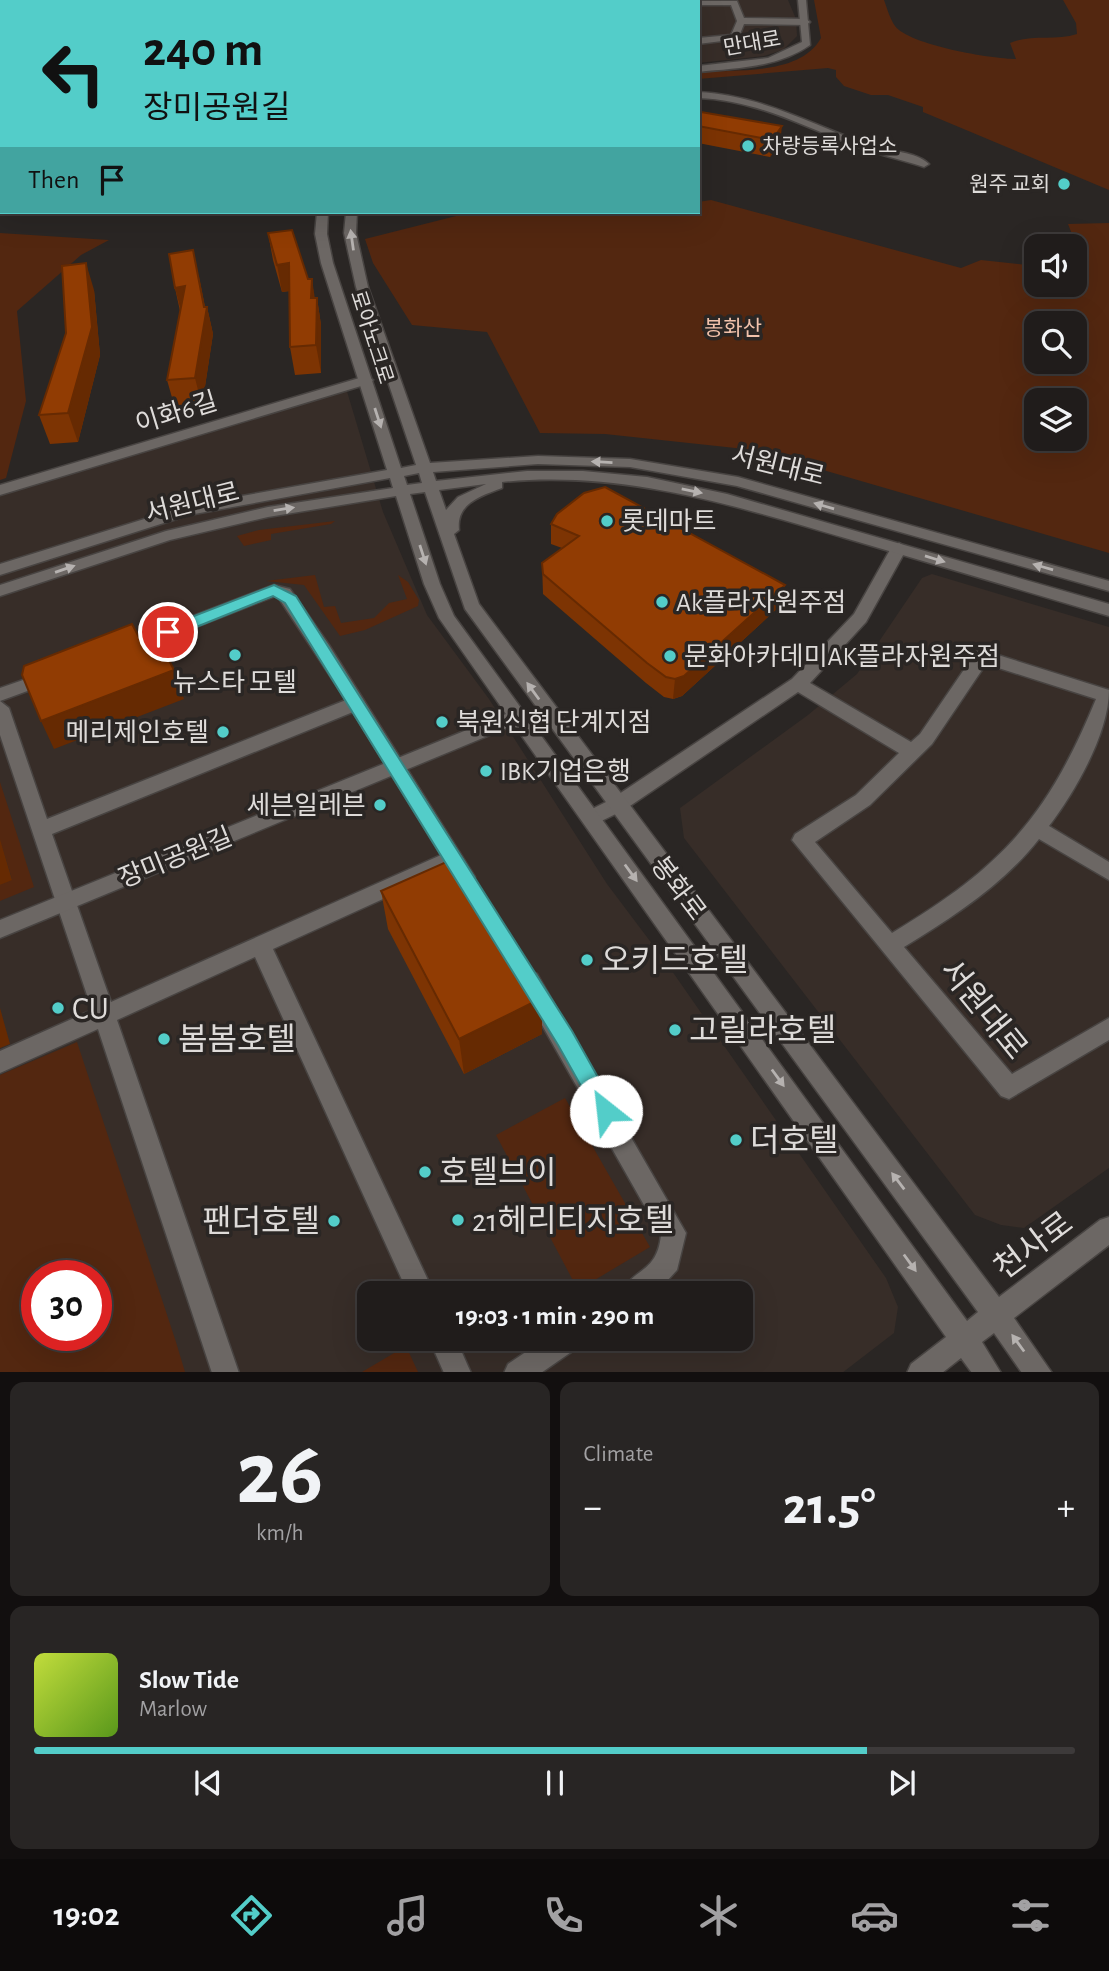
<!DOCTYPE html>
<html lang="en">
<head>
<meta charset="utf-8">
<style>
  body { margin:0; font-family:"Alegreya Sans","Noto Sans KR",sans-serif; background:#282524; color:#f1f3f6; height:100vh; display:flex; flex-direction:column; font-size:26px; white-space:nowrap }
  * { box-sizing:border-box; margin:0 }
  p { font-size:23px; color:#a2a1a3 }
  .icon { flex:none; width:38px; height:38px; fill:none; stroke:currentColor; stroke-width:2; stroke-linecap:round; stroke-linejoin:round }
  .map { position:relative; height:1372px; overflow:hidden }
  .side { display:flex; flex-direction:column; gap:10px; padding:10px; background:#120f0f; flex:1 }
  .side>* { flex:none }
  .top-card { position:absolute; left:0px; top:0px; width:700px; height:214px; box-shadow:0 7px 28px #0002,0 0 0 2px #3d3a3a; background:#53cdc9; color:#111; overflow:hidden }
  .tools { position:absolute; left:1024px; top:234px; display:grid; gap:14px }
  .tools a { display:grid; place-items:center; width:63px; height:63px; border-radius:14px; background:#201c1b; box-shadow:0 7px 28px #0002,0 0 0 2px #3d3a3a; font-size:35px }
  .speed { position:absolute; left:21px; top:1260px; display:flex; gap:14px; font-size:35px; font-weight:700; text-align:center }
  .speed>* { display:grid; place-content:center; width:91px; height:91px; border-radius:50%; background:#201c1b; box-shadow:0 7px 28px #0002,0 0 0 2px #3d3a3a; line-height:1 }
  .speed .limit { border:10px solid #d22; background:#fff; color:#111 }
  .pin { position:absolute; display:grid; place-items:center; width:60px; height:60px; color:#fff; margin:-30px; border:4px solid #fff; border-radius:50%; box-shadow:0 2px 7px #0007 }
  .me { position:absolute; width:77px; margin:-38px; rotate:331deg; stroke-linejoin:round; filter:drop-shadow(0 0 5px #0008) }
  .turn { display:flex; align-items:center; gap:24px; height:147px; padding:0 28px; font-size:32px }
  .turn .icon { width:91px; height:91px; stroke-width:2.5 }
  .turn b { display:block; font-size:49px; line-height:60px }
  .then { display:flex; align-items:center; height:66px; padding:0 28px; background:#0003; gap:14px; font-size:26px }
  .big { font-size:52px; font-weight:700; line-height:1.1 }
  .side .widget { flex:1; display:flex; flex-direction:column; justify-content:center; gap:10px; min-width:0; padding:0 24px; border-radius:14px; background:#282524 }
  .side .dial { align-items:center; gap:0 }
  .dial b { font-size:91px; line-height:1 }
  .song { display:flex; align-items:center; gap:21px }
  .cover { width:84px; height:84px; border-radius:10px; background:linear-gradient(135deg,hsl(70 70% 55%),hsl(90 70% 35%)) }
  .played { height:7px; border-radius:4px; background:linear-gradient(90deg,#53cdc9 80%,#3d3a3a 80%) }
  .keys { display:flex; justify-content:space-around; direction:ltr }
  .heat { display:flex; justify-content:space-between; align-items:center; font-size:38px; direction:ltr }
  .side .tiles { flex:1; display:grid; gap:10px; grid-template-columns:1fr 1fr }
  .widget:last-child { grid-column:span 2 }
  .trip { position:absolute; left:357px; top:1281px; width:396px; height:70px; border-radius:14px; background:#201c1b; box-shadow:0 7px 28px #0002,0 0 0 2px #3d3a3a; font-weight:700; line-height:70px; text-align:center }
  .tab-bar { display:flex; height:112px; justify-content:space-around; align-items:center; background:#0d0b0b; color:#a2a1a3 }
  .tab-bar .icon { width:49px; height:49px }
  .tab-bar .on { color:#53cdc9 }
  .tab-bar b { font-size:32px; color:#f1f3f6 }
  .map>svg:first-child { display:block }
  .built { fill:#372d28; fill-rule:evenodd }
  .green { fill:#532710; fill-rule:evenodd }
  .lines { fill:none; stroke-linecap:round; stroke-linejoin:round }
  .minor-casing { stroke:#484442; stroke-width:3 }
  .tertiary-casing { stroke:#484442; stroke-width:3 }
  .minor { fill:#6c6764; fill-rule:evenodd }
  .tertiary { fill:#6c6764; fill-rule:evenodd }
  .wall { fill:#7d3403 }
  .shaded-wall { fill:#662a02 }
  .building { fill:#913c03; stroke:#662a02; stroke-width:2 }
  .oneway { fill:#b6b2b0 }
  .route { fill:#53cdc9; stroke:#368583; stroke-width:2 }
  .poi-dot { fill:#53cdc9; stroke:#2a2624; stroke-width:2.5 }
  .labels { text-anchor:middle; stroke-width:7; stroke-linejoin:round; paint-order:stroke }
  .far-street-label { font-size:21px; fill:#dedbd9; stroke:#2a2624 }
  .far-poi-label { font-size:21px; fill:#dedbd9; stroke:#2a2624; text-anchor:start }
  .far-park-label { font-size:21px; fill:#f1c1aa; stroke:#2a2624 }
  .street-label { font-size:26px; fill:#dedbd9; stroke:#2a2624 }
  .poi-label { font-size:26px; fill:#dedbd9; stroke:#2a2624; text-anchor:start }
  .near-poi-label { font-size:32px; fill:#dedbd9; stroke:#2a2624; text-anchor:start }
  .near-street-label { font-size:32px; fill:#dedbd9; stroke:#2a2624 }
</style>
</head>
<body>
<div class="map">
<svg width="1109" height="1373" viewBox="0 0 1109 1373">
  <rect width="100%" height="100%" fill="#2a2624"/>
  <g class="built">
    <path d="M391 0H788L796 19 797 36 783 50 764 56 698 63V2Z"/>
    <path d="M346 388 383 512 427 615 489 699 607 884 665 961 886 1278 898 1307 894 1333 842 1373H0V491ZM37 1276H96V1335H37ZM369 1293H740V1339H369Z"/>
    <path d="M932 574 1109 627V1168L1024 1228 1001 1225 975 1215 684 838 680 808 808 715 857 674 922 578Z"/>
  </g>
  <g class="green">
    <path d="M814 0H884C887 8 890 19 895 26 909 45 992 59 1016 59L1010 43C1030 34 1055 41 1077 34L1076 23 1063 0H1109V190L923 112V107L888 95H871L844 86 836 77V70L828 68 698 79V72C736 69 800 76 821 38Z"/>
    <path d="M711 200 961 268 981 260 1036 266V285H1074L1075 271 1087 272 1068 224 1109 223V553L754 450 605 434 540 433 487 332 412 325 373 263 365 239 472 212H620C644 218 673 212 698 212V202ZM1036 324H1074V362H1036ZM1036 401H1074V439H1036Z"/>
    <path d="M0 233 109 240 81 255 17 311 26 401 6 478 0 480Z"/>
    <path d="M335 521 331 524 271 534V540L244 546 237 536 259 530Z"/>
    <path d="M315 575 324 607 335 606 341 623 374 618 389 603 407 599 398 575 408 582 419 600 418 606 365 630 340 636 304 585 266 581Z"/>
    <path d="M0 782 34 887 0 901V885L12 879 0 840Z"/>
    <path d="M77 1042 176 1342 185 1372H0V1075ZM37 1276H96V1335H37Z"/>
    <path d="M565 1098 650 1247 578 1290 496 1135Z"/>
    <path d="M406 1346 418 1372H362Z"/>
  </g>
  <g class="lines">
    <g class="minor-casing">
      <g id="minor">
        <path d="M10 0H18L9 2Z"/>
        <path d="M189 0H197L188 2Z"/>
        <path d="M312 0H320L311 2Z"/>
        <rect x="444" y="0" width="8" height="2"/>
        <path d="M528 0H648L650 2H529Z"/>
        <path d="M695 1H737L744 18 806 19 810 22 806 25 744 24 738 39 698 44V38L731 35 737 21 731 5H698V2Z"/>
        <path d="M0 11H2L0 17Z"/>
        <path d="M698 92C762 95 814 126 873 146 891 152 915 151 929 164L924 167C899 159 872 153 847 143 797 123 753 100 698 98Z"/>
        <path d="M366 376 373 380 371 383 0 495V485Z"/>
        <path d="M899 543 907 548 866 622 810 683 911 742 920 734 976 652 982 650 1109 690C1109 733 1075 792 1049 826L1109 862V880L1039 839C1003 885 953 917 904 947L1012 1074 1109 1018V1040L1009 1099 1001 1096 792 840 795 834 856 795 899 753 798 692 624 810 591 826 584 823 581 818 584 813 610 800 792 679 854 614 891 548ZM986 664 1096 699C1047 818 1002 867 892 933L815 842 870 805 932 744Z"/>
        <path d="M274 585 290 589 329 645 475 877 472 883C459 888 456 879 449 869L273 949 434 1293H408L255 957 117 1020 239 1373H212L98 1029 0 1073V1051L92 1010 0 735V688L46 672 55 678 52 682 0 701 9 708 47 819 346 700 278 597 275 596 127 654H115L112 650 115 646ZM353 712 441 855 111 1002 52 834Z"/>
        <path d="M529 971 537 974 686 1233 677 1270 656 1293H622C633 1267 657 1274 661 1235L521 988 518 981 521 974Z"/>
        <path d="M429 1339H456L471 1373H444Z"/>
        <path d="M545 1339H581L577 1348 541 1373H504L508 1364Z"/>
      </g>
    </g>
    <g class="tertiary-casing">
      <g id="tertiary">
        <rect x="359" y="0" width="8" height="2"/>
        <rect x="373" y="0" width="8" height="2"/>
        <path d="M798 0H806L810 45C777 68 737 68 698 72V66L768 58 802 42Z"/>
        <path d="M317 212H328L327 234 333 263 401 468 416 465 356 287 344 233 346 212H357L356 233 368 287 430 463 538 456 630 459 738 477 1109 581V591L737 486 630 467 538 464 433 472 436 481 527 471H583L647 477 727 494 1109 604V616C1021 590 933 564 845 538 733 505 621 470 502 482V488C481 496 456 503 459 530L454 534 479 604 999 1297 1100 1220 1109 1217V1245L1014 1318 1052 1373H1022L994 1333 982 1342 1001 1373H972L961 1358 942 1373H907L911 1364 946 1337 514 725 0 938V920L506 714 439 618 424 584 396 496 268 517 170 540 0 596V585L166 531 268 507 393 488 390 478 189 515 0 575V564L186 506 387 470 321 263 315 234ZM419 473 422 483 407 485 404 476ZM486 484 458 497 446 510 439 490ZM425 492 465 609 978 1312 967 1321 454 616 440 584 410 494Z"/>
      </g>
    </g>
    <use href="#minor" class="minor"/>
    <use href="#tertiary" class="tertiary"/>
  </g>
  <g class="wall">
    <path d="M698 112 780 143 770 157 698 143Z"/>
    <path d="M268 233 308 279H312L314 298H317L321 325V373L295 375 290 347V291L282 292 273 260Z"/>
    <path d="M199 277 205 307H207L213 334 202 406 175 408 167 380 180 311 175 288Z"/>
    <path d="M94 290 100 355 78 442 50 444 39 415Z"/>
    <path d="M551 524 785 585 781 605 682 696 673 699 664 697 646 683 543 594 542 563 562 548 551 544Z"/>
    <path d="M381 891 542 1034 464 1074 388 929Z"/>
  </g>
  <g class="shaded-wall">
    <path d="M782 126 780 143 770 157 772 140Z"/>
    <path d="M193 250 206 312 207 307 213 334 202 406 195 378Z"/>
    <path d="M86 263 94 290 100 355 78 442 68 413Z"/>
    <path d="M289 263 294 290 282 292 277 265Z"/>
    <path d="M312 279 316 306 311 298Z"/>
    <path d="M185 286 182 315 175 288Z"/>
    <path d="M317 298 321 325V373L316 345Z"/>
    <path d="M785 585 781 605 682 696 673 699 675 679Z"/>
    <path d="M174 670 184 699 54 749 41 721Z"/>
    <path d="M0 839 12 880 0 885Z"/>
    <path d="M542 998V1034L464 1074 459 1039Z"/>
    <path d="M0 1008 10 1044 0 1048Z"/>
  </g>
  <g class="building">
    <path d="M698 112H701L782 126 772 140 698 126Z"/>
    <path d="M292 230 308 279H312L311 298H317L316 345 290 347 289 263 277 265 268 233Z"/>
    <path d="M193 250 204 307H207L195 378 167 380 185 286 175 288 169 254Z"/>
    <path d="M86 263 92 327 68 413 39 415 66 333 62 266Z"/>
    <path d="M605 487 785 585 684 676 675 679 666 677 647 663 543 574 542 563 579 536 551 524 557 514 584 493Z"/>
    <path d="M132 624 143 645 158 639 174 670 41 721 22 675 24 666Z"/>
    <path d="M453 859 461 863 542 998 459 1039 381 891Z"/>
  </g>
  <defs><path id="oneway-solid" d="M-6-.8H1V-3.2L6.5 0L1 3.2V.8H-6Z" transform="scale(1.75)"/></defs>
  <g class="oneway">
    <use href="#oneway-solid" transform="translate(352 240) rotate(-98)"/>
    <use href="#oneway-solid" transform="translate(378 418) rotate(72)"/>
    <use href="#oneway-solid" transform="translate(602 462) rotate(-177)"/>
    <use href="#oneway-solid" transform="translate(692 491) rotate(11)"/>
    <use href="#oneway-solid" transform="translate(824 506) rotate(-164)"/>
    <use href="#oneway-solid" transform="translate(284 509) rotate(-9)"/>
    <use href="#oneway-solid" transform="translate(423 555) rotate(72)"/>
    <use href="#oneway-solid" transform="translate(935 559) rotate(17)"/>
    <use href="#oneway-solid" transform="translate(1043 567) rotate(-164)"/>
    <use href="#oneway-solid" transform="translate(65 569) rotate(-19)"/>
    <use href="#oneway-solid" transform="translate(533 691) rotate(-126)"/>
    <use href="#oneway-solid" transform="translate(631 873) rotate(54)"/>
    <use href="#oneway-solid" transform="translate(778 1078) rotate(54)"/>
    <use href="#oneway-solid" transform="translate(898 1181) rotate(-127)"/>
    <use href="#oneway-solid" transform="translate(910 1263) rotate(54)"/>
    <use href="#oneway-solid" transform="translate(1018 1343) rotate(-126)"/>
  </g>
  <path class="route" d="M274 585 296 596 572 1031 613 1104 617 1111 613 1118 606 1121 599 1118 558 1045 285 603 273 596 174 636H163L161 632 163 628Z"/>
  <g class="poi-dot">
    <circle cx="748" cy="146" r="7"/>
    <circle cx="1064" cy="184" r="7"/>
    <circle cx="607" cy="521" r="7"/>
    <circle cx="662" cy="602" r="7"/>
    <circle cx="235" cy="655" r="7"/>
    <circle cx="670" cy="656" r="7"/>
    <circle cx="442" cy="722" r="7"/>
    <circle cx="223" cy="732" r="7"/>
    <circle cx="486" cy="771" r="7"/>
    <circle cx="380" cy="805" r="7"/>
    <circle cx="587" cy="960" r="7"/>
    <circle cx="58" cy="1008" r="7"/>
    <circle cx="675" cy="1030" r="7"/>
    <circle cx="164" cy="1039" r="7"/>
    <circle cx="736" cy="1140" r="7"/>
    <circle cx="425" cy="1172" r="7"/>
    <circle cx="458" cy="1220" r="7"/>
    <circle cx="334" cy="1221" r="7"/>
  </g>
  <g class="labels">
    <g class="far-street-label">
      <text transform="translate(752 43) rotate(-10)" y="7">만대로</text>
      <text transform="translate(372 337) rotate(72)" y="7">로아노크로</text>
    </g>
    <g class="far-poi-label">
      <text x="762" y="153">차량등록사업소</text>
      <text x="1050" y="191" text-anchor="end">원주 교회</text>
    </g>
    <g class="far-park-label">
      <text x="733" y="335">봉화산</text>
    </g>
    <g class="street-label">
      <text transform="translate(176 412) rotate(-17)" y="9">이화6길</text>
      <text transform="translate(778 465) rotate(14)" y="9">서원대로</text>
      <text transform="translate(192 502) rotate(-14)" y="9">서원대로</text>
      <text transform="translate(175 857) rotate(-22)" y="9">장미공원길</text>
      <text transform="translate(679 888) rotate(53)" y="9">봉화로</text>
    </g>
    <g class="poi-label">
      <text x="621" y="530">롯데마트</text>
      <text x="676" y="611">Ak플라자원주점</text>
      <text x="684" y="665">문화아카데미AK플라자원주점</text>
      <text x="235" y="691" text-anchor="middle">뉴스타 모텔</text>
      <text x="456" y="731">북원신협 단계지점</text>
      <text x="209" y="741" text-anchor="end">메리제인호텔</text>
      <text x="500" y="780">IBK기업은행</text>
      <text x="366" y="814" text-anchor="end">세븐일레븐</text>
    </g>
    <g class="near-poi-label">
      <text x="601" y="971">오키드호텔</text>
      <text x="72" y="1019">CU</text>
      <text x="689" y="1041">고릴라호텔</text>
      <text x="178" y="1050">봄봄호텔</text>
      <text x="750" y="1151">더호텔</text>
      <text x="439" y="1183">호텔브이</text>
      <text x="472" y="1231">21헤리티지호텔</text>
      <text x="320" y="1232" text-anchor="end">팬더호텔</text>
    </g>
    <g class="near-street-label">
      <text transform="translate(984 1009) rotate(51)" y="11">서원대로</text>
      <text transform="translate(1033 1245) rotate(-37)" y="11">천사로</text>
    </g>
  </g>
</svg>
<div class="tools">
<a><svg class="icon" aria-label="sound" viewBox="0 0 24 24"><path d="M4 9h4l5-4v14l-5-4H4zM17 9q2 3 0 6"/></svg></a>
<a><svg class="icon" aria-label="search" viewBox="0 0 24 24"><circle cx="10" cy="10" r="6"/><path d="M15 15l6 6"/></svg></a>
<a><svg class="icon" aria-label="layers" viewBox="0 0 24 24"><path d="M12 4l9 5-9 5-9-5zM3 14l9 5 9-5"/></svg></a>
</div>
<div class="speed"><div class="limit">30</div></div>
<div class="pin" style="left:168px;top:632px;background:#d93025"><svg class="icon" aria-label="arrive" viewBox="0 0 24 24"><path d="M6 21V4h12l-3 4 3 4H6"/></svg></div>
<svg class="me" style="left:606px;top:1111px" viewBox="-20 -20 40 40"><circle r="19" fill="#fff"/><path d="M0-13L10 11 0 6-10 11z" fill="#53cdc9"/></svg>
<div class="trip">19:03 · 1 min · 290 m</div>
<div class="top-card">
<div class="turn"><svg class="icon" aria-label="left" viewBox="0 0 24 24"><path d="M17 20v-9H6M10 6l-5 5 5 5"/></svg><div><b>240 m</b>장미공원길</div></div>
<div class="then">Then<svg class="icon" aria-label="arrive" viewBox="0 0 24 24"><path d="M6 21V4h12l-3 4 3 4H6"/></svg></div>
</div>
</div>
<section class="side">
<div class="tiles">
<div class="widget dial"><b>26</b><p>km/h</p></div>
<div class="widget"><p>Climate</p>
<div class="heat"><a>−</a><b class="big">21.5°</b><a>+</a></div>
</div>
<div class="widget">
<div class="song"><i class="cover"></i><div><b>Slow Tide</b><p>Marlow</p></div></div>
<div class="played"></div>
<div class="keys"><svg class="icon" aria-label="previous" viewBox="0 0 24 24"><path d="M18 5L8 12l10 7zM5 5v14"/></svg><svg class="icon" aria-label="pause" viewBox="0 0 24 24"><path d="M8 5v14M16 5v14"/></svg><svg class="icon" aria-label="next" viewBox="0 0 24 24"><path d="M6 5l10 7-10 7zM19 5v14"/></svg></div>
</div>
</div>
</section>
<nav class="tab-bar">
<b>19:02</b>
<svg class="icon on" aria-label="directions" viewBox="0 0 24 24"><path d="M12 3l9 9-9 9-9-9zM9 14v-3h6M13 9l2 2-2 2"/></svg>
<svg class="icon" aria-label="music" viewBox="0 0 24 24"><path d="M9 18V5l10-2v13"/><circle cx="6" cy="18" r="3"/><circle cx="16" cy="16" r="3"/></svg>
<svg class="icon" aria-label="phone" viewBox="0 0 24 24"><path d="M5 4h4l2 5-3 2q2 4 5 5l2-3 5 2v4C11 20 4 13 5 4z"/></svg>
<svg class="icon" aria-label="climate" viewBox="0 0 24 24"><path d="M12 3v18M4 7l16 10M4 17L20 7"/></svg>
<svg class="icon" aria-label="car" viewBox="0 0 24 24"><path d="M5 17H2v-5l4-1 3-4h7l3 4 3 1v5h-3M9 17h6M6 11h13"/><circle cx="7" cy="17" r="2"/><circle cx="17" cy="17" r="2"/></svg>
<svg class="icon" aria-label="filters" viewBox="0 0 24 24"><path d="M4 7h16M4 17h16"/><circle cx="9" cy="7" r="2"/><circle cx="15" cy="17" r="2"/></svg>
</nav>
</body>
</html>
